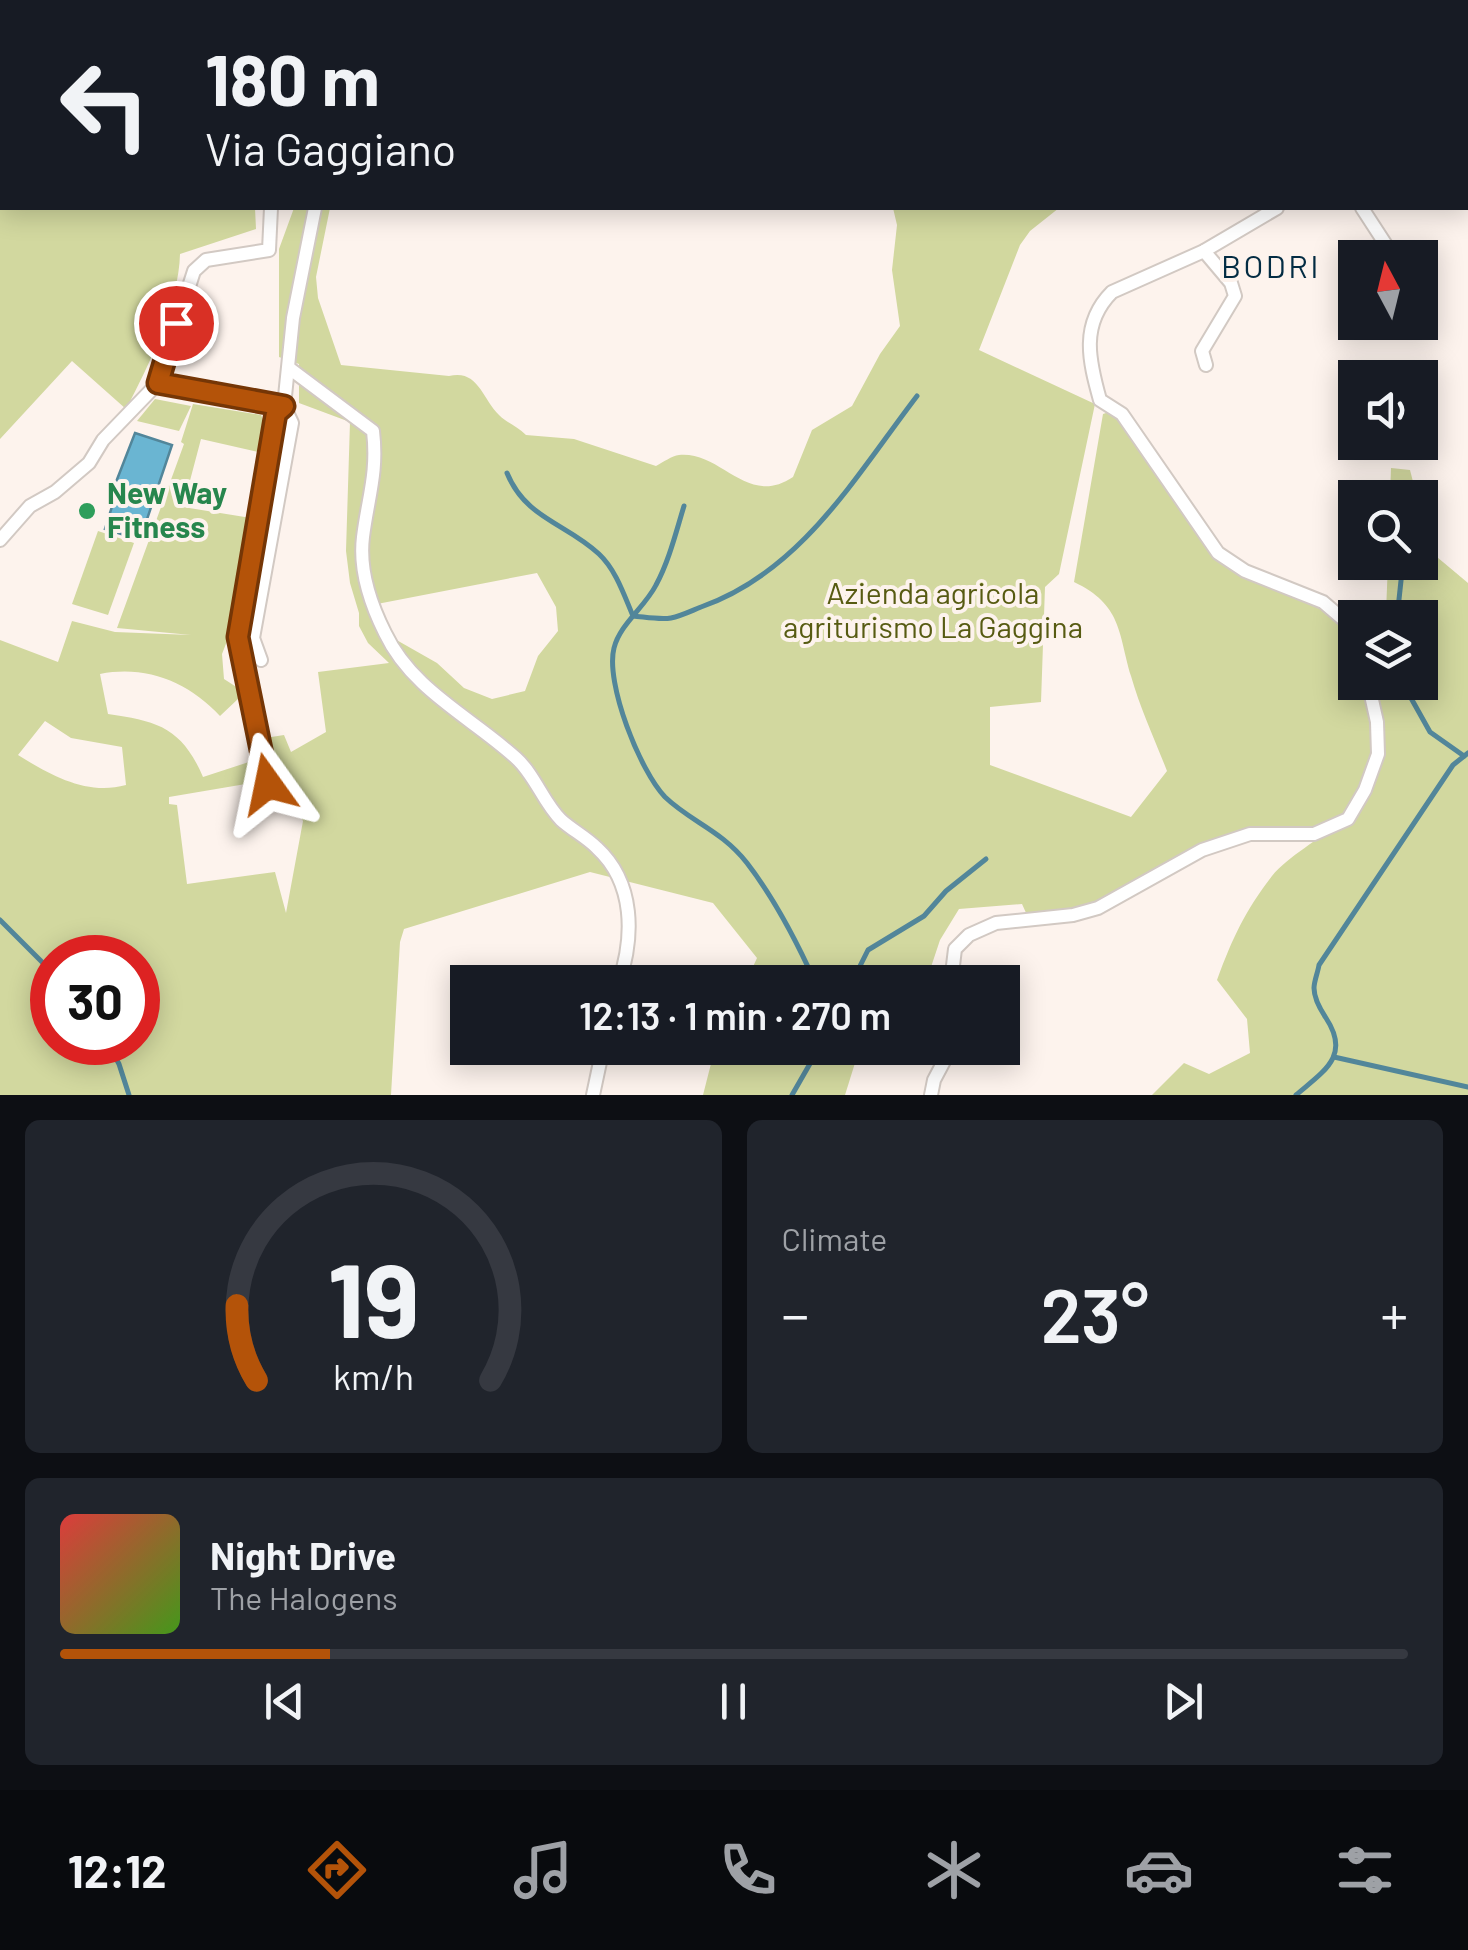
<!DOCTYPE html>
<html lang="en">
<head>
<meta charset="utf-8">
<style>
  body { margin:0; font-family:Barlow,sans-serif; background:#20242c; color:#f1f3f6; height:100vh; display:flex; flex-direction:column; font-size:38px; white-space:nowrap }
  * { box-sizing:border-box; margin:0 }
  p { font-size:32px; color:#9ea1a6 }
  .icon { flex:none; width:55px; height:55px; fill:none; stroke:currentColor; stroke-width:2; stroke-linecap:round; stroke-linejoin:round }
  .map { position:relative; height:1095px; overflow:hidden }
  .side { display:flex; flex-direction:column; gap:25px; padding:25px; background:#0d0f14; flex:1 }
  .side>* { flex:none }
  .top-card { position:absolute; left:0px; top:0px; width:1470px; height:210px; box-shadow:0 5px 25px #0003; background:#171b24; color:#f1f3f6; overflow:hidden }
  .needle { width:65px; rotate:353deg }
  .controls { position:absolute; left:1338px; top:240px; display:grid; gap:20px }
  .controls a { display:grid; place-items:center; width:100px; height:100px; border-radius:0px; background:#171b24; box-shadow:0 5px 25px #0003; font-size:50px }
  .speed { position:absolute; left:30px; top:935px; display:flex; gap:20px; font-size:50px; font-weight:700; text-align:center }
  .speed>* { display:grid; place-content:center; width:130px; height:130px; border-radius:50%; background:#171b24; box-shadow:0 5px 25px #0003; line-height:1 }
  .speed .limit { border:15px solid #d22; background:#fff; color:#111 }
  .pin { position:absolute; display:grid; place-items:center; width:85px; height:85px; color:#fff; margin:-42px; border:5px solid #fff; border-radius:50%; box-shadow:0 2px 10px #0007 }
  .me { position:absolute; width:110px; margin:-55px; rotate:348deg; stroke-linejoin:round; filter:drop-shadow(0 0 8px #0008) }
  .turn { display:flex; align-items:center; gap:35px; height:210px; padding:0 40px; font-size:45px }
  .turn .icon { width:130px; height:130px; stroke-width:2.5 }
  .turn b { display:block; font-size:70px; line-height:85px }
  .big { font-size:75px; font-weight:600; line-height:1.1 }
  .side .tile { flex:1; display:flex; flex-direction:column; justify-content:center; gap:15px; min-width:0; padding:0 35px; border-radius:15px; background:#20242c }
  .side .dial { align-items:center; gap:0 }
  .dial svg { height:260px; overflow:visible; fill:none; stroke:#363941; stroke-width:7; stroke-linecap:round; text-anchor:middle }
  .dial text { fill:#f1f3f6; stroke:none }
  .song { display:flex; align-items:center; gap:30px }
  .cover { width:120px; height:120px; border-radius:15px; background:linear-gradient(135deg,hsl(0 70% 55%),hsl(100 70% 35%)) }
  .played { height:10px; border-radius:5px; background:linear-gradient(90deg,#b45309 20%,#363941 20%) }
  .keys { display:flex; justify-content:space-around; direction:ltr }
  .heat { display:flex; justify-content:space-between; align-items:center; font-size:55px; direction:ltr }
  .side .tiles { flex:1; display:grid; gap:25px; grid-template-columns:1fr 1fr }
  .tile:last-child { grid-column:span 2 }
  .trip { position:absolute; left:450px; top:965px; width:570px; height:100px; border-radius:0px; background:#171b24; box-shadow:0 5px 25px #0003; font-weight:600; line-height:100px; text-align:center }
  .menu { display:flex; height:160px; justify-content:space-around; align-items:center; background:#090b0e; color:#9ea1a6 }
  .menu .icon { width:70px; height:70px }
  .menu .selected { color:#b45309 }
  .menu b { font-size:45px; color:#f1f3f6 }
  .map>svg:first-child { display:block }
  .green { fill:#d2d89f; fill-rule:evenodd }
  .water { fill:#6ab5d2; stroke:#52869a; stroke-width:2.5 }
  .lines { fill:none; stroke-linecap:round; stroke-linejoin:round }
  .stream { stroke:#52869a; stroke-width:5 }
  .street-casing { stroke:#d2c9c3; stroke-width:16 }
  .secondary-casing { stroke:#d2c9c3; stroke-width:21 }
  .street { stroke:#fff; stroke-width:12 }
  .secondary { stroke:#fff; stroke-width:18 }
  .rail-casing { stroke:#46423f; stroke-width:9 }
  .rail { stroke:#fdf3ed; stroke-width:5; stroke-dasharray:15; stroke-linecap:butt }
  .route-casing { stroke:#753606; stroke-width:25 }
  .route { stroke:#b45309; stroke-width:18 }
  .leisure-dot { fill:#2e9e5b; stroke:#fdf3ed; stroke-width:4 }
  .labels { text-anchor:middle; stroke-width:8; stroke-linejoin:round; paint-order:stroke }
  .leisure-label { font-size:30px; font-weight:bold; fill:#27864d; stroke:#fdf3ed; text-anchor:start }
  .park-label { font-size:30px; fill:#575b12; stroke:#fdf3ed }
  .neighbourhood-label { font-size:32px; letter-spacing:2.5px; fill:#032c43; stroke:#fdf3ed }
</style>
</head>
<body>
<div class="map">
<svg width="1468" height="1095" viewBox="0 0 1468 1095">
  <rect width="100%" height="100%" fill="#fdf3ed"/>
  <g class="green">
    <path d="M0 6 2 208H255L256 229 180 254C179 302 149 366 126 409L72 361 0 439Z"/>
    <path d="M294 208H330L316 277 318 298 341 365 449 376C478 369 482 398 499 415 507 423 517 426 526 435L574 439 656 466C663 462 672 456 679 455 722 451 747 508 793 477L812 430 852 406 880 354 900 326 892 270 897 225 893 208H1059L1030 231 1020 245 979 350 1095 404 1059 574 1045 587 1041 702 990 707V765L1131 817 1167 771C1155 740 1140 708 1131 676 1118 632 1122 605 1074 582L1103 414 1112 411 1217 555 1320 605 1351 637 1355 653V682H1420V618L1378 617 1386 612 1388 563 1420 562V509L1431 552 1468 583V1095H1152L1184 1063 1209 1074 1250 1053 1247 1019 1217 980C1233 937 1245 911 1272 876 1288 856 1320 840 1339 821L1313 830 1246 831 1093 905 1027 915 1022 904 959 909 940 940 926 982H746L757 958 713 903 590 872 404 929 400 942 391 1095H0V640L58 662 72 621 115 632 191 635 117 628 184 444 181 442 193 404 261 415 267 428 263 453 201 439 183 507 251 518 229 636 222 654 224 679 238 688 239 698 220 716C188 682 147 665 100 674L108 714C158 721 182 728 203 777L252 761 258 782 169 797V804L177 805 187 884 275 872 286 913 303 821 277 773 265 738 284 735 291 752 326 732 318 672 389 663 368 643 359 626V613L350 583 346 551 350 422 299 403V364L279 357V249ZM537 573 556 607 558 631 538 656 525 691 492 699 464 688 437 663 393 638 377 604ZM45 721 71 738 122 747 126 785C87 796 50 775 18 755ZM52 958H138V1042H52Z"/>
    <path d="M155 399 191 406 179 431 137 421Z"/>
    <path d="M1391 468 1410 470 1417 497H1390Z"/>
    <path d="M98 531 134 543 108 615 72 604Z"/>
    <path d="M715 1048H873L855 1063 845 1095H703Z"/>
  </g>
  <path class="water" d="M135 433 172 445 140 540 105 529 115 497 111 495Z"/>
  <g class="lines">
    <g class="stream">
      <path d="M507 473C526 519 566 523 599 554 616 570 624 595 633 616 645 617 660 620 671 618 681 616 691 611 701 607 801 572 855 477 917 396"/>
      <path d="M1402 484 1403 498"/>
      <path d="M684 506C676 532 669 561 656 585 645 607 620 624 614 648 605 683 640 771 665 797 691 822 721 830 747 863 774 898 797 942 815 982"/>
      <path d="M1397 618 1403 562"/>
      <path d="M1402 682 1430 732 1464 756"/>
      <path d="M0 920 52 972"/>
      <path d="M852 982 868 950 924 916 946 891 986 859"/>
      <path d="M107 1042 119 1064 129 1095"/>
      <path d="M1334 1057 1468 1087"/>
      <path d="M792 1095 819 1048"/>
      <path d="M1296 1095C1324 1071 1351 1056 1326 1018 1320 1009 1314 999 1314 988 1314 981 1318 972 1319 965L1453 765 1468 753"/>
    </g>
    <g class="street-casing">
      <g id="street">
        <path d="M753 0 754 2"/>
        <path d="M250 2 251 0"/>
        <path d="M557 2 558 0"/>
        <path d="M712 2 713 0"/>
        <path d="M271 208 269 250 206 260 194 271 158 383 284 406"/>
        <path d="M1277 208 1204 251 1112 292C1080 324 1089 361 1100 400L1122 414 1218 553 1245 571 1323 602 1344 620 1355 636"/>
        <path d="M1362 208 1388 248 1417 253"/>
        <path d="M1204 251 1231 283 1235 296 1202 351 1206 365"/>
        <path d="M289 368 373 431C378 473 368 497 363 537 359 569 371 605 385 633 412 690 471 717 516 758 535 775 543 802 561 820 572 830 586 837 597 848 635 883 634 937 619 982"/>
        <path d="M0 540 30 506 55 492 89 463 103 440 158 383"/>
        <path d="M261 660 253 638 292 423 284 406"/>
        <path d="M267 790 238 637 276 413 284 406 293 318 315 208"/>
        <path d="M951 982 955 949 969 935 996 923 1073 915 1098 908 1202 850 1250 834H1314L1348 819 1365 790 1378 754 1377 722 1368 682"/>
        <path d="M593 1095 603 1048"/>
        <path d="M931 1095 934 1080 951 1048"/>
      </g>
    </g>
    <g class="secondary-casing">
      <path id="secondary" d="M48 0 53 2"/>
    </g>
    <use href="#street" class="street"/>
    <use href="#secondary" class="secondary"/>
    <g class="rail-casing">
      <path id="rail" d="M1197 0 1222 2"/>
    </g>
    <use href="#rail" class="rail"/>
  </g>
  <g class="lines">
    <g class="route-casing">
      <path id="route" d="M176 323 158 383 284 406 276 413 238 637 268 784"/>
    </g>
    <use href="#route" class="route"/>
  </g>
  <circle class="leisure-dot" cx="87" cy="511" r="10"/>
  <g class="labels">
    <g class="leisure-label">
      <text x="107" y="504">New Way<tspan x="107" dy="34">Fitness</tspan></text>
    </g>
    <g class="park-label">
      <text x="933" y="604">Azienda agricola<tspan x="933" dy="34">agriturismo La Gaggina</tspan></text>
    </g>
    <g class="neighbourhood-label">
      <text x="1271" y="278">BODRI</text>
    </g>
  </g>
</svg>
<div class="controls">
<a><svg class="needle" viewBox="-14 -14 28 28"><path d="M0-13l5 13h-10z" fill="#e53935"/><path d="M0 13l5-13h-10z" fill="#9ea1a6"/></svg></a>
<a><svg class="icon" aria-label="sound" viewBox="0 0 24 24"><path d="M4 9h4l5-4v14l-5-4H4zM17 9q2 3 0 6"/></svg></a>
<a><svg class="icon" aria-label="search" viewBox="0 0 24 24"><circle cx="10" cy="10" r="6"/><path d="M15 15l6 6"/></svg></a>
<a><svg class="icon" aria-label="layers" viewBox="0 0 24 24"><path d="M12 4l9 5-9 5-9-5zM3 14l9 5 9-5"/></svg></a>
</div>
<div class="speed"><div class="limit">30</div></div>
<div class="pin" style="left:176px;top:323px;background:#d93025"><svg class="icon" aria-label="arrive" viewBox="0 0 24 24"><path d="M6 21V4h12l-3 4 3 4H6"/></svg></div>
<svg class="me" style="left:268px;top:784px" viewBox="-20 -20 40 40"><path d="M0-17L14 15 0 8-14 15z" fill="#b45309" stroke="#fff" stroke-width="4"/></svg>
<div class="trip">12:13 · 1 min · 270 m</div>
<div class="top-card">
<div class="turn"><svg class="icon" aria-label="left" viewBox="0 0 24 24"><path d="M17 20v-9H6M10 6l-5 5 5 5"/></svg><div><b>180 m</b>Via Gaggiano</div></div>
</div>
</div>
<section class="side">
<div class="tiles">
<div class="tile dial"><svg viewBox="0 0 100 80">
<path d="M14 69A42 42 0 1 1 86 69"/>
<path d="M14 69A42 42 0 0 1 8 46" stroke="#b45309"/>
<text x="50" y="56" font-size="32" font-weight="700">19</text>
<text x="50" y="72" font-size="11">km/h</text>
</svg></div>
<div class="tile"><p>Climate</p>
<div class="heat"><a>−</a><b class="big">23°</b><a>+</a></div>
</div>
<div class="tile">
<div class="song"><i class="cover"></i><div><b>Night Drive</b><p>The Halogens</p></div></div>
<div class="played"></div>
<div class="keys"><svg class="icon" aria-label="previous" viewBox="0 0 24 24"><path d="M18 5L8 12l10 7zM5 5v14"/></svg><svg class="icon" aria-label="pause" viewBox="0 0 24 24"><path d="M8 5v14M16 5v14"/></svg><svg class="icon" aria-label="next" viewBox="0 0 24 24"><path d="M6 5l10 7-10 7zM19 5v14"/></svg></div>
</div>
</div>
</section>
<nav class="menu">
<b>12:12</b>
<svg class="icon selected" aria-label="directions" viewBox="0 0 24 24"><path d="M12 3l9 9-9 9-9-9zM9 14v-3h6M13 9l2 2-2 2"/></svg>
<svg class="icon" aria-label="music" viewBox="0 0 24 24"><path d="M9 18V5l10-2v13"/><circle cx="6" cy="18" r="3"/><circle cx="16" cy="16" r="3"/></svg>
<svg class="icon" aria-label="phone" viewBox="0 0 24 24"><path d="M5 4h4l2 5-3 2q2 4 5 5l2-3 5 2v4C11 20 4 13 5 4z"/></svg>
<svg class="icon" aria-label="climate" viewBox="0 0 24 24"><path d="M12 3v18M4 7l16 10M4 17L20 7"/></svg>
<svg class="icon" aria-label="car" viewBox="0 0 24 24"><path d="M5 17H2v-5l4-1 3-4h7l3 4 3 1v5h-3M9 17h6M6 11h13"/><circle cx="7" cy="17" r="2"/><circle cx="17" cy="17" r="2"/></svg>
<svg class="icon" aria-label="filters" viewBox="0 0 24 24"><path d="M4 7h16M4 17h16"/><circle cx="9" cy="7" r="2"/><circle cx="15" cy="17" r="2"/></svg>
</nav>
</body>
</html>
